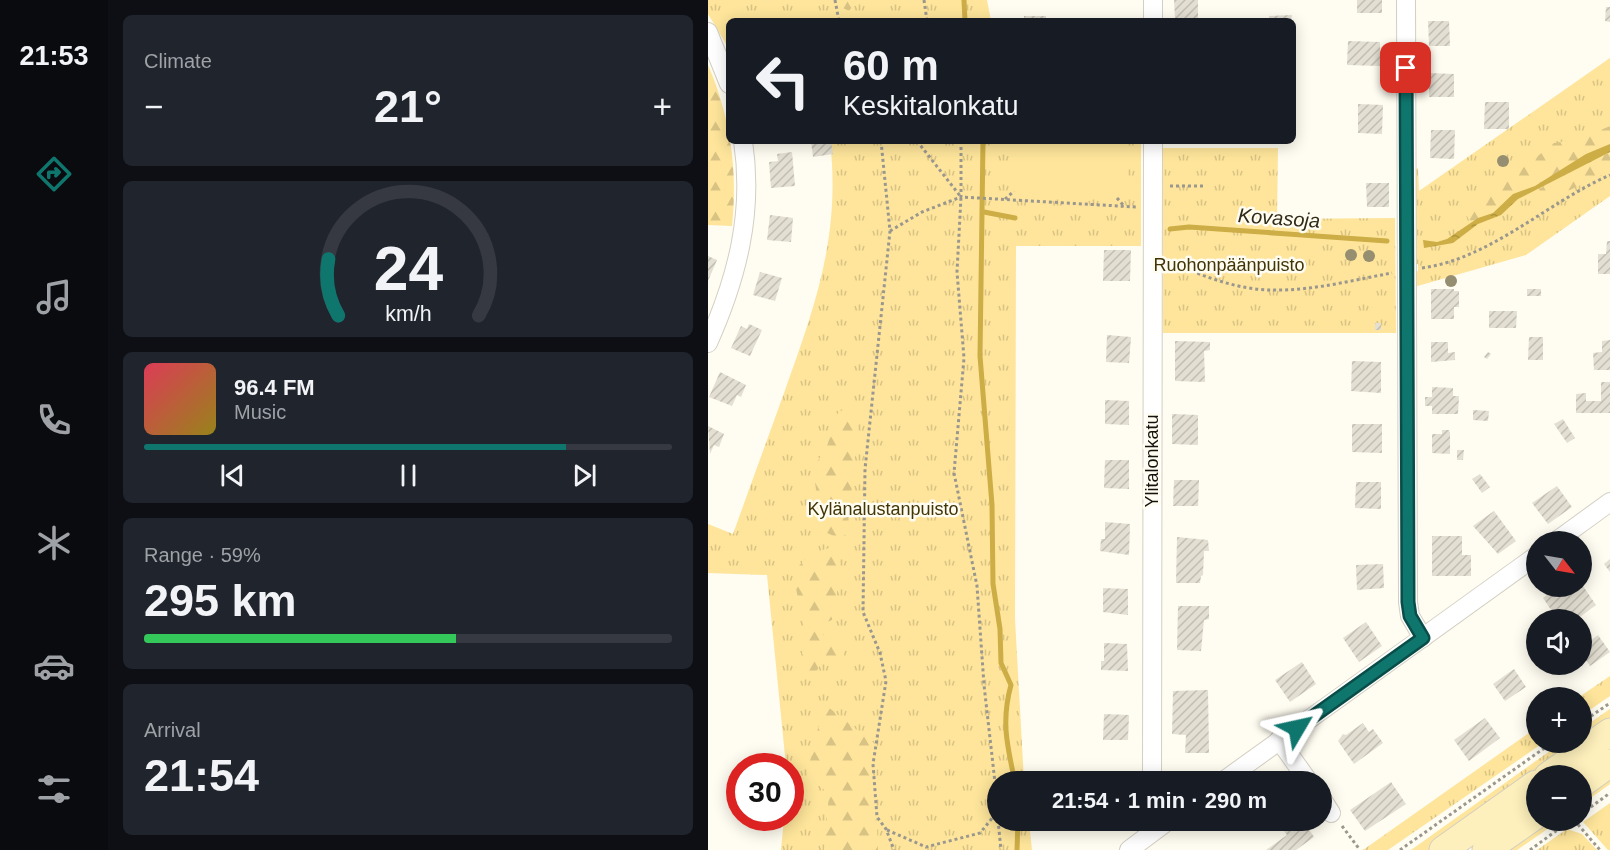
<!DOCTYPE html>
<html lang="en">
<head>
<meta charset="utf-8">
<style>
  body { margin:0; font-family:Arial,sans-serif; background:#20242c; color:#f1f3f6; height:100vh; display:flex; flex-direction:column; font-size:22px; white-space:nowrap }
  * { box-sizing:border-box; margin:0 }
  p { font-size:20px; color:#9ea1a6 }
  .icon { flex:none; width:33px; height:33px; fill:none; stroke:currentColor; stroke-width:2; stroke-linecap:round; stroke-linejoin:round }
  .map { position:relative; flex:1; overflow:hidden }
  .drawer { display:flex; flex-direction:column; gap:15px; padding:15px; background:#0d0f14; width:600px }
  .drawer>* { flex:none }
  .hud { position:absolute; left:18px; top:18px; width:570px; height:126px; border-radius:9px; box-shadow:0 3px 15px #0003; background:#171b24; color:#f1f3f6; overflow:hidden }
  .needle { width:39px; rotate:121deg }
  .controls { position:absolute; left:818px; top:531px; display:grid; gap:12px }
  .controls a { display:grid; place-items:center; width:66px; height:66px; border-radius:50%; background:#171b24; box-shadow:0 3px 15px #0003; font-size:30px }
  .speed { position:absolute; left:18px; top:753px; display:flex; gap:12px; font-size:30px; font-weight:700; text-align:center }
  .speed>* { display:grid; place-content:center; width:78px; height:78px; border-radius:50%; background:#171b24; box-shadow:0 3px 15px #0003; line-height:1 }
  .speed .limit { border:9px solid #d22; background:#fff; color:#111 }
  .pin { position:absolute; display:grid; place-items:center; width:51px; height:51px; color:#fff; margin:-26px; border-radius:12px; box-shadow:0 3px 9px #0006 }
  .me { position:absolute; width:66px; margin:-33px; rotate:54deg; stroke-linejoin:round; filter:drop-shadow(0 0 4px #0008) }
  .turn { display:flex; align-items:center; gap:21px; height:126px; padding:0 18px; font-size:27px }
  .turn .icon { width:78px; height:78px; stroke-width:2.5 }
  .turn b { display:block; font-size:42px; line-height:51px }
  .big { font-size:45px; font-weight:600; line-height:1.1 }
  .drawer .card { flex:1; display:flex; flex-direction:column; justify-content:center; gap:9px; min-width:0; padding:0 21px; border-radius:9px; background:#20242c }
  .drawer .dial { align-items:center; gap:0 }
  .dial svg { height:156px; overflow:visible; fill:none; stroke:#363941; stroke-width:7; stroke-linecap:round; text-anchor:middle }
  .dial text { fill:#f1f3f6; stroke:none }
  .song { display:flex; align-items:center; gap:18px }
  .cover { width:72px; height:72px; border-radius:9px; background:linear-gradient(135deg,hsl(350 70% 55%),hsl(50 70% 35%)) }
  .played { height:6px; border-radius:3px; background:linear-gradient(90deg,#0f766e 80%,#363941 80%) }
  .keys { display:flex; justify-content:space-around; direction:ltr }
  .heat { display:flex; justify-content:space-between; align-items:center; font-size:33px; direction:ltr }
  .charge { height:9px; border-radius:4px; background:linear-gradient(90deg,#34c759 59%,#363941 0) }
  .trip { position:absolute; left:279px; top:771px; width:345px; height:60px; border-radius:30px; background:#171b24; box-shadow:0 3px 15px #0003; font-weight:600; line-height:60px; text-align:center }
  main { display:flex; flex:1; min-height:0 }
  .tabs { display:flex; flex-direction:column; width:108px; justify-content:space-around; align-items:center; background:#090b0e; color:#9ea1a6 }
  .tabs .icon { width:42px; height:42px }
  .tabs .selected { color:#0f766e }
  .tabs b { font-size:27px; color:#f1f3f6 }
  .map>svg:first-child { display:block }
  .grass { fill:url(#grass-tufts) }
  .forest { fill:url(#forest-firs) }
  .garden { fill:#fee59b }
  .water { fill:url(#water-ripples) }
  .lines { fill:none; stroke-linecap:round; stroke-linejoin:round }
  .stream { stroke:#cdad45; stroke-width:5 }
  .building { fill:url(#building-hatch) }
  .minor-casing { stroke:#d3cfc2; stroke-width:20 }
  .secondary-casing { stroke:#d3cfc2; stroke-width:29 }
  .path { stroke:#9a978f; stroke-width:3; stroke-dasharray:3 3; stroke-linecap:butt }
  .minor { stroke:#fff; stroke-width:18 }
  .secondary { stroke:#fef0bc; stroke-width:27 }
  .tree { fill:#968e70 }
  .route-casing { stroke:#0a4d48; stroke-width:15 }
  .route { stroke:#0f766e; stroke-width:10 }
  .labels { text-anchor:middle; stroke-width:5; stroke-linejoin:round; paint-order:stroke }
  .park-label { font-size:18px; fill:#413406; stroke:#fffcf1 }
  .street-label { font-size:18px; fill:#14120e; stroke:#fffcf1 }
  .water-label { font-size:20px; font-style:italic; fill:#302a18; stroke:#fffcf1 }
</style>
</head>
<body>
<main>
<nav class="tabs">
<b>21:53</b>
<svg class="icon selected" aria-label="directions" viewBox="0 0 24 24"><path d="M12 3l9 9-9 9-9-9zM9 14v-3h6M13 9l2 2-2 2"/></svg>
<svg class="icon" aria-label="music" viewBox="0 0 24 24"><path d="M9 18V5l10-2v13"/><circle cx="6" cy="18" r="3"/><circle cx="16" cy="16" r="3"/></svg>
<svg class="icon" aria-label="phone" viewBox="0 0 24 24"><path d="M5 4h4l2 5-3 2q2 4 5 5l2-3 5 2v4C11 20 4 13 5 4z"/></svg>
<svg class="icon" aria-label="climate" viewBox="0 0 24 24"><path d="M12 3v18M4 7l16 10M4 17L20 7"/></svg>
<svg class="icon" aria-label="car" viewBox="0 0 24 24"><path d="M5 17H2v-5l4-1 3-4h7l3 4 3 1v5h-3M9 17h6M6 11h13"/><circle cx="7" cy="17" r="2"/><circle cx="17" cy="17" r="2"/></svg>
<svg class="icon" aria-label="filters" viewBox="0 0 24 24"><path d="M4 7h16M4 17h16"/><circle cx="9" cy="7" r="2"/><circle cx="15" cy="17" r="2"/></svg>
</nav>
<section class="drawer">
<div class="card"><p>Climate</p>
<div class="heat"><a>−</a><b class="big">21°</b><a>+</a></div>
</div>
<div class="card dial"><svg viewBox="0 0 100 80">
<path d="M14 69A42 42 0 1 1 86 69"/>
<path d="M14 69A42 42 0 0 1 9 40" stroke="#0f766e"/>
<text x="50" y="56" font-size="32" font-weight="700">24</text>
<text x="50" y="72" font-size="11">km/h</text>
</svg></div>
<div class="card">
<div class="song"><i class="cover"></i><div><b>96.4 FM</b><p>Music</p></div></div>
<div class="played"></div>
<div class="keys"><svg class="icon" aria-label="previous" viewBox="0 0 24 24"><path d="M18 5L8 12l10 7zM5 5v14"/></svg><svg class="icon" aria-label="pause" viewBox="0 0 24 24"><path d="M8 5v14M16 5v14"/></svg><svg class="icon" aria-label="next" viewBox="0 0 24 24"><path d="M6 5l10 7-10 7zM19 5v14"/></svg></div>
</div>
<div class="card"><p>Range · 59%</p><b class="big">295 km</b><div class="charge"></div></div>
<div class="card"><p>Arrival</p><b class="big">21:54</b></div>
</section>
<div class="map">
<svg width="902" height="850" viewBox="0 0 902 850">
  <defs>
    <pattern id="grass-tufts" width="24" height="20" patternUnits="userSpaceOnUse" patternTransform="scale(1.5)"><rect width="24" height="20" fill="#fee59b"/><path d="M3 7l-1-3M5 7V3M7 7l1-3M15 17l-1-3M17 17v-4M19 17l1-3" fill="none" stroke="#d9c384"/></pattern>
    <pattern id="forest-firs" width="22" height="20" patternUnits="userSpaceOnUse" patternTransform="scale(1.5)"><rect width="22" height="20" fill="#fee59b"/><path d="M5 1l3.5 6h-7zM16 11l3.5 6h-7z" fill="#d9c384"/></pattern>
    <pattern id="water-ripples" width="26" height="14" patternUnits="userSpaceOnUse" patternTransform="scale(1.5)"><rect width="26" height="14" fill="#cdad45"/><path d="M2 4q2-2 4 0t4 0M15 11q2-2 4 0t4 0" fill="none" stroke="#af943b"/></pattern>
    <pattern id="building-hatch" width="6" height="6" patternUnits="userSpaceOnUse" patternTransform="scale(1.5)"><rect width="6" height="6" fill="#e3dfd2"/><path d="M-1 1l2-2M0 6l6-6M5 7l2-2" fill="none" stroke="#c2beb3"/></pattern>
  </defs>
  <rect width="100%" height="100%" fill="#fffcf1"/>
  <g class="grass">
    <path d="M0 0H279L283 21H21V49L0 14Z"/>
    <path d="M902 58V196L818 255 706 287V272L710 271V264H707V170L710 168 711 191Z"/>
    <path d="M122 141H433V246H308L307 619 316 781 290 782V820L321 821 324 850H73L76 818H82V766H78L59 575 0 573V524L25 534C42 487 59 440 76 393 107 306 133 236 122 141Z"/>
    <path d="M455 148H570L569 219 687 218 688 333H455Z"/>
    <path d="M902 676V696L873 716 871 697Z"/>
    <path d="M902 709V721L873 741V729Z"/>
    <path d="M828 728V742L835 743 680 850H655Z"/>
    <path d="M853 743H871L721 850H703Z"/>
    <path d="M902 774V784L873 805V795Z"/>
    <path d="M902 803V850H900L875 822Z"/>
    <path d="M837 821H851L809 850H796Z"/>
    <path d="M859 829 874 834 889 850H829Z"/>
  </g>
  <g class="forest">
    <path d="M129 0H149L141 11 129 5Z"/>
    <path d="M0 65C22 116 30 169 24 226L0 225Z"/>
    <path d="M902 126V144C875 154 853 171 829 185 822 189 814 189 807 193 791 201 782 224 761 220L759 216 765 208 846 143 872 139Z"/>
    <path d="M902 152V171L839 201 829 196 833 188Z"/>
    <path d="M147 406 150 429 139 534 130 538 117 532C113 511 105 488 107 467 109 459 118 452 120 443 126 422 121 412 147 406Z"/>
    <path d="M133 545 128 604 124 620 111 625 115 635 126 632 133 637 137 660 113 664 106 675 94 666V643L97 632 85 574C97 555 111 550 133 545Z"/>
    <path d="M120 707 167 744 165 764 157 790 168 803 170 850H116L121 794 99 775 108 733Z"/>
  </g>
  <path class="garden" d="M303 141H419V199L307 194Z"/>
  <path class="water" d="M902 144V152L810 199 793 215 770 224 745 243 716 248 715 240 729 242 739 239 770 218 785 213 805 194 827 186 878 154Z"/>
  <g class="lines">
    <g class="stream">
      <path d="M256 0 257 21"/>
      <path d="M275 141 272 356 284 505 285 584 292 629 293 663 303 685C293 721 299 745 307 782"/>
      <path d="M276 212 307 218"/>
      <path d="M462 229 481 227 679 241"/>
      <path d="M309 850 310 820"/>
    </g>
  </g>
  <g class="building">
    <path d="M466 0H490V18H467Z"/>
    <rect x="649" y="0" width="25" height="13"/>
    <path d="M898 7H902V22L897 21Z"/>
    <path d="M584 15 583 21H561V16Z"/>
    <rect x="316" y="16" width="22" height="5"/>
    <path d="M720 21H741L742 46H721Z"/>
    <path d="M640 41 672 42V66L639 65Z"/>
    <path d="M721 73 746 74V97H721Z"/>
    <path d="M777 102H801V129H776Z"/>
    <path d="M650 104 675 105 674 134 650 133Z"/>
    <path d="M723 130H747L746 159 722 158Z"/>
    <path d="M103 141H123L125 154 105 157Z"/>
    <path d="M84 152 87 186 63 188 61 162 70 161 69 154Z"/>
    <path d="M658 183H681V207H659Z"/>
    <path d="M62 215 85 218 83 242 59 240Z"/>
    <path d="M899 241H902V274H890V254H898Z"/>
    <path d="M396 250H423L422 281H395Z"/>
    <path d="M0 256 9 260 0 281Z"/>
    <path d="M52 272 74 278 67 301 45 295Z"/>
    <path d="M723 289H746V291H751V307H746V319H723Z"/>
    <rect x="819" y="289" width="14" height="7"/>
    <path d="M781 311H809L808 328H781Z"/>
    <rect x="667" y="323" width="6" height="7"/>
    <path d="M41 324 54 330 42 356 23 348 33 326 39 329Z"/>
    <path d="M399 335 423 337 421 363 398 362Z"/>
    <path d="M821 337H835V360H820Z"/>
    <path d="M902 340V370H886L885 353 894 352V341Z"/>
    <path d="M467 341 502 342V350L496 351 497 382 467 381Z"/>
    <path d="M723 342H740V353L747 352V360L723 362Z"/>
    <path d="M780 352 783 354 779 359 776 357Z"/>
    <path d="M644 361 673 362V393L643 391Z"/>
    <path d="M12 372 38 385 33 397 29 395 24 406 1 397Z"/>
    <path d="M893 382H902V413H868V394L878 393V401H893Z"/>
    <path d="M724 387 745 388V396H751L750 414H724V406H717V397H724Z"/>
    <path d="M397 400 421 401V425L397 424Z"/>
    <path d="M765 410 781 411 780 421 765 420Z"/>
    <path d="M464 414 490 415V445L464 444Z"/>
    <path d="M855 419 867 438 859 443 846 424Z"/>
    <path d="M644 424H674V453L644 452Z"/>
    <path d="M0 426 16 434 11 447 6 445 2 454Z"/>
    <path d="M734 430H741L742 433V454L724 453V434H734Z"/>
    <path d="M749 450H756L755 460H749Z"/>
    <path d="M397 460H421V489L396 488Z"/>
    <path d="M772 474 782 487 774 493 764 479Z"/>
    <path d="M466 480H491L490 506H465Z"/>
    <path d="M648 482H673V509L647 508Z"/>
    <path d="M849 486 864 507 840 524 824 503Z"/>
    <path d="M786 511 808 541 790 554 765 526Z"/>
    <path d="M397 522 422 524 421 555 392 551 393 539H397Z"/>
    <path d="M724 536H754V555H763V576H724Z"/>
    <path d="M469 537 500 540 501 551H496L495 575 493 576 492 583H468Z"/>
    <path d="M902 559V572L896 564Z"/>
    <path d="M675 564 676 588 649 590 648 565Z"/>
    <path d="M866 586H875L888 605 868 620H850L835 598 844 591 849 598Z"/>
    <path d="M395 588 420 589V615L395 612Z"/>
    <path d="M470 606H501V619L496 620 493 651 469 650Z"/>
    <path d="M658 622 674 646 651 662 635 638Z"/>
    <path d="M890 635 902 652 882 666 873 653V648Z"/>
    <path d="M396 643 419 644 420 671 393 670V661H396Z"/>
    <path d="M594 662 608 684 582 702 567 680Z"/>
    <path d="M806 669 818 687 797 701 785 684Z"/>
    <path d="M500 690 501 753H477L478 735 464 734 465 691Z"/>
    <path d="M396 714 421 715 420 740H395Z"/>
    <path d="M777 718 792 738 761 761 746 740Z"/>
    <path d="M655 723 661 732 665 729 675 743 646 764 630 741 635 734 638 735Z"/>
    <path d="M392 774 421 775 420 782H392Z"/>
    <path d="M683 782 698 804 657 831 642 810Z"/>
    <path d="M568 820H595L606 837 588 850H558L579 835Z"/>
  </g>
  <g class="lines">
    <g class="minor-casing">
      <g id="minor">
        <path d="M698 0 700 602 702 616 715 638"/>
        <path d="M445 21V0"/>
        <path d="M0 32 21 84"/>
        <path d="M0 343C29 278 46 213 35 141"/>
        <path d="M847 542 902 502"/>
        <path d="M571 740 601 782"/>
        <path d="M444 782 445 141"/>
        <path d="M514 782 828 556"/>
        <path d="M614 799 623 813"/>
        <path d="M421 850 461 820"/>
      </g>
    </g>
    <g class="secondary-casing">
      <g id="secondary">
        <path d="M840 776 902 732"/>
        <path d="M873 784 902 763"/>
        <path d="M735 850 828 784"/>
        <path d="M778 850 828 815"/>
      </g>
    </g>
    <g class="path">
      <path d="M127 0 131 21"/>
      <path d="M216 0 219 21"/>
      <path d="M173 141 182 231 157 469 155 612 172 653 178 681 165 764 169 817 178 829 186 850"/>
      <path d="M209 141 253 197 249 272 256 358 246 473 269 586 276 685 290 809"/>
      <path d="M253 141V197L428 207"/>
      <path d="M462 186H497"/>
      <path d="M409 198 415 205"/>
      <path d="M297 199 306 191"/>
      <path d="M182 231 214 212 253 197"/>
      <path d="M462 261C492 276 531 290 564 290 604 291 645 280 684 273"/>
      <path d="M714 268C782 259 840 202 902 175"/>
      <path d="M873 723 902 703"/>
      <path d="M873 814 902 793"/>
      <path d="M290 820 293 850"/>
      <path d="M866 820 892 850"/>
      <path d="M634 826 652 850"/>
      <path d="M179 830 218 847 272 833 290 811"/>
      <path d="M692 850 845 742"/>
      <path d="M822 850 863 820"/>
    </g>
    <use href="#minor" class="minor"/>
    <use href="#secondary" class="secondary"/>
  </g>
  <g class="tree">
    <circle cx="795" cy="161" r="6"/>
    <circle cx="643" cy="255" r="6"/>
    <circle cx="661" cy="256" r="6"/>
    <circle cx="743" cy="281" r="6"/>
  </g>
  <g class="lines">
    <g class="route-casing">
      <path id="route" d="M589 728 715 638 702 616 700 602 698 68"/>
    </g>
    <use href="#route" class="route"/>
  </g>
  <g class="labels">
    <g class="park-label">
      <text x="521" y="271">Ruohonpäänpuisto</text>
      <text x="175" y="515">Kylänalustanpuisto</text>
    </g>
    <g class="street-label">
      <text transform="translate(444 461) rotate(-90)" y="6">Ylitalonkatu</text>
    </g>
    <g class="water-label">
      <text transform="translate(571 218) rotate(4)" y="7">Kovasoja</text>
    </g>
  </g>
</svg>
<div class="controls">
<a><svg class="needle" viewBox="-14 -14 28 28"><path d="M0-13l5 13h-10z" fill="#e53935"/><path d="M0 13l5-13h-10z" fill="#9ea1a6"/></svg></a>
<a><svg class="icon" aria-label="sound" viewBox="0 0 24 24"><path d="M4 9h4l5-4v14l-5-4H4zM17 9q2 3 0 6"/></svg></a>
<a>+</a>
<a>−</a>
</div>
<div class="speed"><div class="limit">30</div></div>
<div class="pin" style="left:698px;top:68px;background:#d93025"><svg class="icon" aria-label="arrive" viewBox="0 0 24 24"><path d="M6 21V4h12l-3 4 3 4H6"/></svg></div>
<svg class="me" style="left:589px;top:728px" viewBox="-20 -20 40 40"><path d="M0-17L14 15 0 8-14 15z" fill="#0f766e" stroke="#fff" stroke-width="4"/></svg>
<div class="trip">21:54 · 1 min · 290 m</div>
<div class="hud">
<div class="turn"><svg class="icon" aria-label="left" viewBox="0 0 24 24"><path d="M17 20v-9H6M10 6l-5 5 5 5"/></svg><div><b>60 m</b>Keskitalonkatu</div></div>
</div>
</div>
</main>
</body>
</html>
